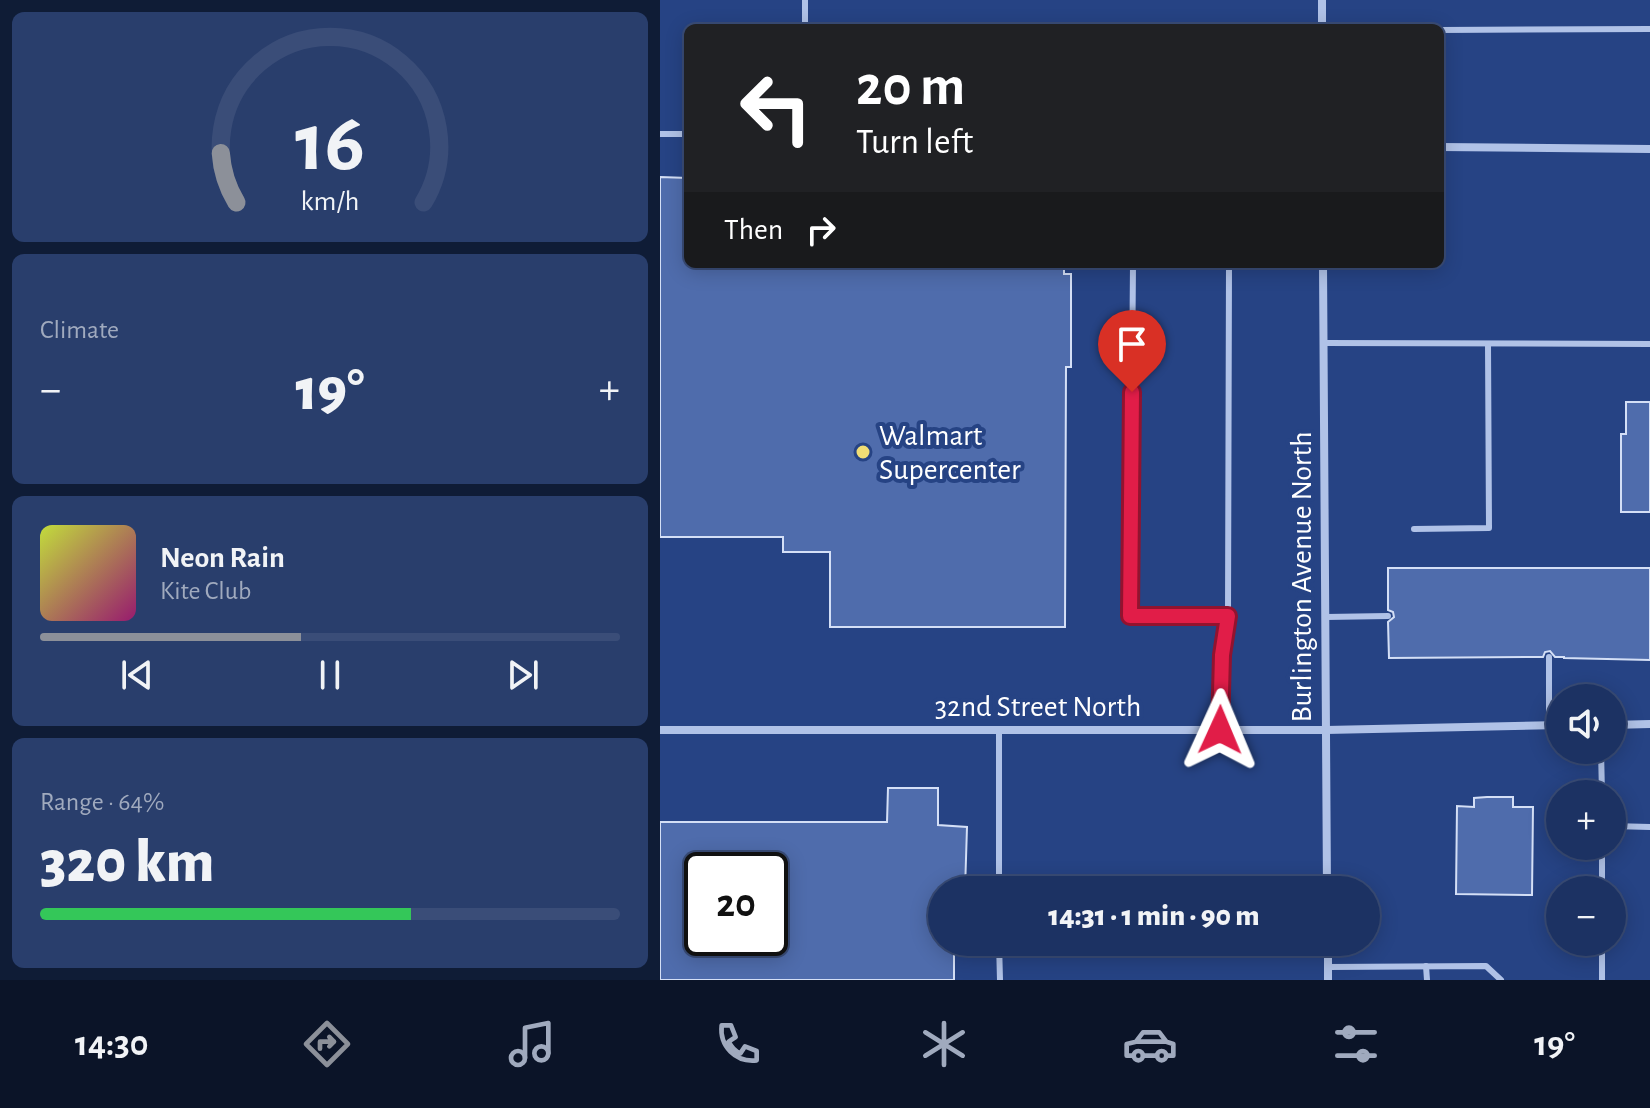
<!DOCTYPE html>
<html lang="en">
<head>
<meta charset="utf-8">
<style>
  body { margin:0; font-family:"Alegreya Sans",sans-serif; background:#293e6c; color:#f1f3f6; height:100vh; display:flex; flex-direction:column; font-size:30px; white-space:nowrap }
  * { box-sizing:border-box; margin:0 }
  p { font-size:26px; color:#a0aabe }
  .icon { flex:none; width:44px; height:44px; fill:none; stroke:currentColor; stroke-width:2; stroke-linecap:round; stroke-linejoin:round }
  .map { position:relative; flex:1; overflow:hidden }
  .panel { display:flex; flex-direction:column; gap:12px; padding:12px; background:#0f1c36; width:660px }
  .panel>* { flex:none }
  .banner { position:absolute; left:24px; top:24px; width:760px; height:244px; border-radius:12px; box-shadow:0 4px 20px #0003,0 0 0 2px #3a4d78; background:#202124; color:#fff; overflow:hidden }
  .buttons { position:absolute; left:886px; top:684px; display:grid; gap:16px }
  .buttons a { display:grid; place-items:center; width:80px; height:80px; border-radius:50%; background:#1c3263; box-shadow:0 4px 20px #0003,0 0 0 2px #3a4d78; font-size:40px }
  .speed { position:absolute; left:24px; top:852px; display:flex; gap:16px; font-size:40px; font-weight:700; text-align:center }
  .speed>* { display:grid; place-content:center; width:104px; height:104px; border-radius:50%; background:#1c3263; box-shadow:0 4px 20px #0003,0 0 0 2px #3a4d78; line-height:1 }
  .speed .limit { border:4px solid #111; border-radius:12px; background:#fff; color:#111 }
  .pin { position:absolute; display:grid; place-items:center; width:68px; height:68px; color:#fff; margin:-82px -34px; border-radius:50% 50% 50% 0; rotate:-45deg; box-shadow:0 0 8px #0007 }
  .pin .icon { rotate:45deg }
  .me { position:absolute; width:88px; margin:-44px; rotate:1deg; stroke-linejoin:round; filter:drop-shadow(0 0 6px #0008) }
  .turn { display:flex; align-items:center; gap:28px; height:168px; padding:0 40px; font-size:36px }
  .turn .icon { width:104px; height:104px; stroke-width:2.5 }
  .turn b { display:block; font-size:56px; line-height:68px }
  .then { display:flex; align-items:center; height:76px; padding:0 40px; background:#0003; gap:16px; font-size:30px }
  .big { font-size:60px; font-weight:800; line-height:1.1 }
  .panel .card { flex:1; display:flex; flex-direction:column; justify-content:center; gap:12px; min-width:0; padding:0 28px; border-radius:12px; background:#293e6c }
  .panel .dial { align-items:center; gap:0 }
  .dial svg { height:208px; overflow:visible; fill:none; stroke:#3a4d78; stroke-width:7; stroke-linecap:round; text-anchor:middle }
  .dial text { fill:#f1f3f6; stroke:none }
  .song { display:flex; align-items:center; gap:24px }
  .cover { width:96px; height:96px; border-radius:12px; background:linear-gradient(135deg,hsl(70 70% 55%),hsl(320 70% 35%)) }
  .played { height:8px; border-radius:4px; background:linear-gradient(90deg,#8c9099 45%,#3a4d78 45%) }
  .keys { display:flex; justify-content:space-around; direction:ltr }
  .heat { display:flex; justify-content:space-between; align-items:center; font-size:44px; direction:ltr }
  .charge { height:12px; border-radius:6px; background:linear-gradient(90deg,#34c759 64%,#3a4d78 0) }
  .trip { position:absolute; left:268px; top:876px; width:452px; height:80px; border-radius:40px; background:#1c3263; box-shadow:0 4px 20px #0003,0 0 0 2px #3a4d78; font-weight:800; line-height:80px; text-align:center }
  .menu { display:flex; height:128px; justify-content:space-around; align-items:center; background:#0b1428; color:#a0aabe }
  .menu .icon { width:56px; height:56px }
  .menu .selected { color:#8c9099 }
  .menu b { font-size:36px; color:#f1f3f6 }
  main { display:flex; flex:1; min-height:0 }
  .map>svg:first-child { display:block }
  .building { fill:#4f6cac; stroke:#d4dff6; stroke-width:2; fill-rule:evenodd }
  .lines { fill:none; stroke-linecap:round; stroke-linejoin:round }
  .lane { stroke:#b0c2e7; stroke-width:6 }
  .street { stroke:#b0c2e7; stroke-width:8 }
  .route-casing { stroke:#92132f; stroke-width:20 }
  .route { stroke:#e11d48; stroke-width:14 }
  .poi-dot { fill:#f0dd75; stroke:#264384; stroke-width:3 }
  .labels { text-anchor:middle; stroke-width:8; stroke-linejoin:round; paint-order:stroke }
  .poi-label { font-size:30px; fill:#fff; stroke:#264384; text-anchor:start }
  .street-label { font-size:30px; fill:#fff; stroke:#264384 }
</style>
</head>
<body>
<main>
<section class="panel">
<div class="card dial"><svg viewBox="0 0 100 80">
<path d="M14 69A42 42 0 1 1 86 69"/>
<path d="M14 69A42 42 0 0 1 8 50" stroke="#8c9099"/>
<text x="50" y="56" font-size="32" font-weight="700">16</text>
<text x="50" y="72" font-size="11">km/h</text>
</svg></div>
<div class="card"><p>Climate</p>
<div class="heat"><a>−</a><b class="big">19°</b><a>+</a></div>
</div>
<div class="card">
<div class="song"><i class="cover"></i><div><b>Neon Rain</b><p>Kite Club</p></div></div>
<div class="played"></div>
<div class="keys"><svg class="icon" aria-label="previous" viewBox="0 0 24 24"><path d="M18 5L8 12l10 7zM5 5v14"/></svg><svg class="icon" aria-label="pause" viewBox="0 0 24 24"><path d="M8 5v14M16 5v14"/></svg><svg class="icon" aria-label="next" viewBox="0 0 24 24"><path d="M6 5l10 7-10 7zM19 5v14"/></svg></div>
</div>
<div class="card"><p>Range · 64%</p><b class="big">320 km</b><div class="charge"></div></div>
</section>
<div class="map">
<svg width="990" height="980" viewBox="0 0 990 980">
  <rect width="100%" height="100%" fill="#264384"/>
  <g class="building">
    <path d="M0 177 28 178V264H404V274H411V367H406L405 627H170V552H123V537H0Z"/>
    <path d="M966 402H990V512H961V434H966Z"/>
    <path d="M728 568H990V660L904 658V657H895L890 651 885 652 883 657 729 658 728 622 734 617 733 612 728 610Z"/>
    <path d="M228 788H278V825L307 827 305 890H282V942H294V980H0V822H227ZM42 870H110V938H42Z"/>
    <path d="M827 797H853V807H873L872 895 796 894 797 806 814 807V798Z"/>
  </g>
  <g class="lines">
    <g class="lane">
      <path d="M145 28V0"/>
      <path d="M780 30 990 29"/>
      <path d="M0 134H28"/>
      <path d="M473 264 470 616H568"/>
      <path d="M664 343 990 344"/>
      <path d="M754 529 829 528 828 344"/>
      <path d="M666 617 728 616"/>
      <path d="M889 657V726"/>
      <path d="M339 730V890"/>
      <path d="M560 730 562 655 568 616 569 264"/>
      <path d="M941 750 942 794"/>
      <path d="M952 826 990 827"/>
      <path d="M942 846V890"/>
      <path d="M339 942 340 980"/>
      <path d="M942 942V980"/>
      <path d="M766 966 767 980"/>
      <path d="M668 967 826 966 841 980"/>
    </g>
    <g class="street">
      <path d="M662 0V28"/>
      <path d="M780 147 990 149"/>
      <path d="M663 264 667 890"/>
      <path d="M952 725 990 724"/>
      <path d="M0 730H666L900 725"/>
      <path d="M668 942V980"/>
    </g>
  </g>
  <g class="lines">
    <g class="route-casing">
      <path id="route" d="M472 392 470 616H568L562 655 560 730"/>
    </g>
    <use href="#route" class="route"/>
  </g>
  <circle class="poi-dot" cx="203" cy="452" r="8"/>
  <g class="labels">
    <g class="poi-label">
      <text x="219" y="445">Walmart<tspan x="219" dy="34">Supercenter</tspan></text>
    </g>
    <g class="street-label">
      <text transform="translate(641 577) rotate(-90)" y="10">Burlington Avenue North</text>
      <text x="378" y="716">32nd Street North</text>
    </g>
  </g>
</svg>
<div class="buttons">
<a><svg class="icon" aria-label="sound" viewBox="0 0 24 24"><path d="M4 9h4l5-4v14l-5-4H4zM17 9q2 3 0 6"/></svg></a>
<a>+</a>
<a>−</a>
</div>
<div class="speed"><div class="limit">20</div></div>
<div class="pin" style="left:472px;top:392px;background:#d93025"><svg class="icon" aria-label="arrive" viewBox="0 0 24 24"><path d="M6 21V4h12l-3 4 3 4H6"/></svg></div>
<svg class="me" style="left:560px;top:730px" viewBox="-20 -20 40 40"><path d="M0-17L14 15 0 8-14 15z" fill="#e11d48" stroke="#fff" stroke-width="4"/></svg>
<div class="trip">14:31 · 1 min · 90 m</div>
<div class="banner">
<div class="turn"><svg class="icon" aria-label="left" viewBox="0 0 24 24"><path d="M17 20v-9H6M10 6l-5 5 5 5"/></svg><div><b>20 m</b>Turn left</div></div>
<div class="then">Then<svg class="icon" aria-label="right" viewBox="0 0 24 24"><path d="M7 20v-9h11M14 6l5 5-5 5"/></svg></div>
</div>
</div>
</main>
<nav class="menu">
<b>14:30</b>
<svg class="icon selected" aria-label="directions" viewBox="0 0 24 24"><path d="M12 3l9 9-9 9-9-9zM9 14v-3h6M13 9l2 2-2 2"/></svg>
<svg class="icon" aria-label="music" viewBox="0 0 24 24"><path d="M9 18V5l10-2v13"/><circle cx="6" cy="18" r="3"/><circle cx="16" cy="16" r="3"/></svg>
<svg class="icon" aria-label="phone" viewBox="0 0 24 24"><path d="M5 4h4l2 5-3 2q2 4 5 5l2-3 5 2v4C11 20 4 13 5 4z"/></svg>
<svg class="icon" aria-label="climate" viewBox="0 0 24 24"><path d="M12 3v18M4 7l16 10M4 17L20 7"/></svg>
<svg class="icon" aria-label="car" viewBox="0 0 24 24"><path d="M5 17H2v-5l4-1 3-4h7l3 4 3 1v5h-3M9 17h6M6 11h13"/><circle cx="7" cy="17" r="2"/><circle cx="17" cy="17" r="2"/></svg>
<svg class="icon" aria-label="filters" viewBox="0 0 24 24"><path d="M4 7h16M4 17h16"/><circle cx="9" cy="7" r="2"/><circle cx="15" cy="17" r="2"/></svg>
<b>19°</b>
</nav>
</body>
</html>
